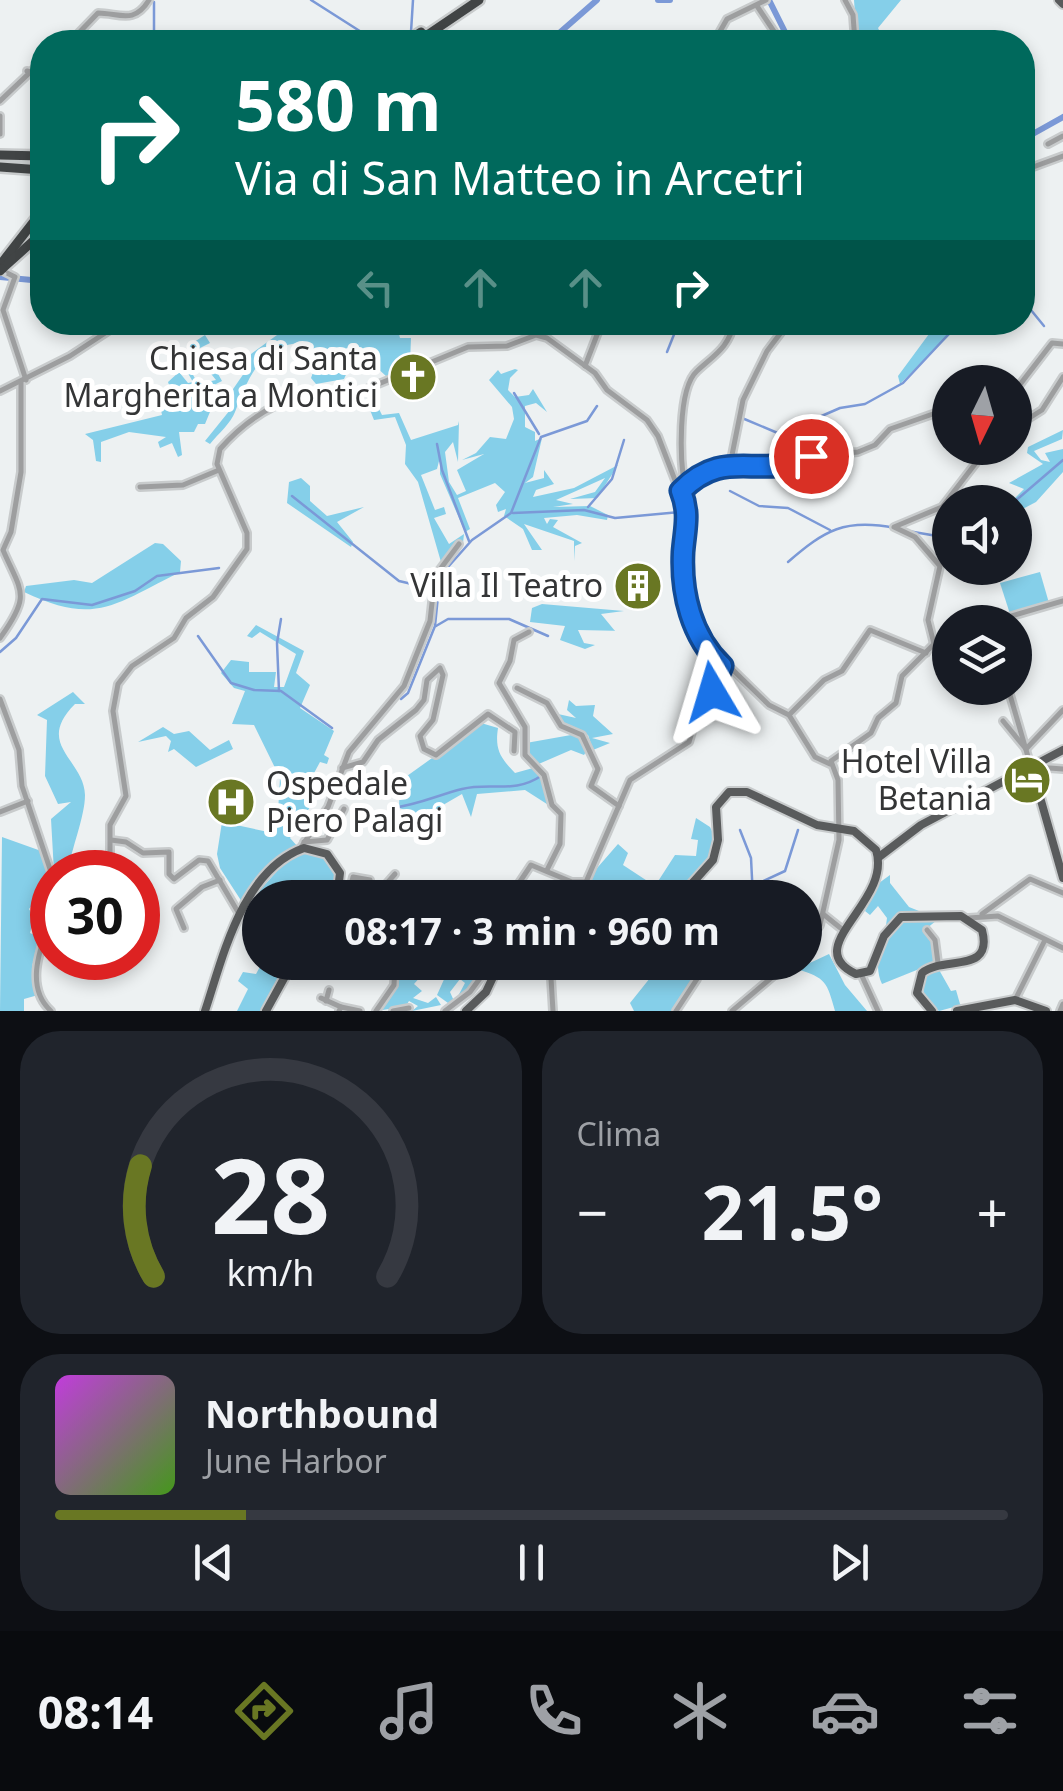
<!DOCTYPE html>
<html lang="it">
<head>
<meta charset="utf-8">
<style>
  body { margin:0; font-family:"Noto Sans",sans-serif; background:#20242c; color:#f1f3f6; height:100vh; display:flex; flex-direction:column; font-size:38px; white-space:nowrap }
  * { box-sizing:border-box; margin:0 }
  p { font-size:32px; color:#9ea1a6 }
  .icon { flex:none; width:55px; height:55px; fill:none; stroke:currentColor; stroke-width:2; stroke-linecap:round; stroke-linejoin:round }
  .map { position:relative; height:1011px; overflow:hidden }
  .panel { display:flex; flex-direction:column; gap:20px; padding:20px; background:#0d0f14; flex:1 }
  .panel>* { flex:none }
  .banner { position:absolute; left:30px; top:30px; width:1005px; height:305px; border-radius:40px; box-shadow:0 5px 15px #0003; background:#00695c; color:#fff; overflow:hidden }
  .needle { width:65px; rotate:185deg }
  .tools { position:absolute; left:932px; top:365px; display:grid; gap:20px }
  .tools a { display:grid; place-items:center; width:100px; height:100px; border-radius:50%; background:#171b24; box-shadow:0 5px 15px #0003; font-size:50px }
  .speed { position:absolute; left:30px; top:850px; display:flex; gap:20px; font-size:50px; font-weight:700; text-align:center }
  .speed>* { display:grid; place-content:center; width:130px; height:130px; border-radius:50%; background:#171b24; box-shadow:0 5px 15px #0003; line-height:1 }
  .speed .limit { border:15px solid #d22; background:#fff; color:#111 }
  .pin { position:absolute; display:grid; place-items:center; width:85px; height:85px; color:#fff; margin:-42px; border:5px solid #fff; border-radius:50%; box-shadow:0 2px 10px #0007 }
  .me { position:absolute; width:110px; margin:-55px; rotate:353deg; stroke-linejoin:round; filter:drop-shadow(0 0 8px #0008) }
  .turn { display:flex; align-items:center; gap:35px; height:210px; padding:0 40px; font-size:45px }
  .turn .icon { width:130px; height:130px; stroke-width:2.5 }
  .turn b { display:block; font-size:70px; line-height:85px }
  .lanes { display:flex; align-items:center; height:95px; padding:0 40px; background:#0003; justify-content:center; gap:50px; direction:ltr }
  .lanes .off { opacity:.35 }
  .big { font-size:75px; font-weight:700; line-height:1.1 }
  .panel .tile { flex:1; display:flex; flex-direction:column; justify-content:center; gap:15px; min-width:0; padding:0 35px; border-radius:40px; background:#20242c }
  .panel .dial { align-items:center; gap:0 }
  .dial svg { height:260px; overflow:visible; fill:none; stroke:#363941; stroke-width:7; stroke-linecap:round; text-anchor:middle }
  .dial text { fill:#f1f3f6; stroke:none }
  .song { display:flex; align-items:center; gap:30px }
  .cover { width:120px; height:120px; border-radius:15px; background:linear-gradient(135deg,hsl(290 70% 55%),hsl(100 70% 35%)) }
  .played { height:10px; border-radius:5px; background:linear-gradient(90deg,#697723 20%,#363941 20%) }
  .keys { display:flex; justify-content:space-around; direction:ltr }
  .heat { display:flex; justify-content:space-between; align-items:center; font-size:55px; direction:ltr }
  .panel .tiles { flex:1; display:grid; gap:20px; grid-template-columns:1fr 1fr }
  .tile:last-child { grid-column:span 2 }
  .trip { position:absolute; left:242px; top:880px; width:580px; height:100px; border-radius:50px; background:#171b24; box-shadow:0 5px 15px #0003; font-weight:700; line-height:100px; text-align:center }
  .tabs { display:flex; height:160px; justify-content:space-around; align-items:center; background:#090b0e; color:#9ea1a6 }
  .tabs .icon { width:70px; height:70px }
  .tabs .on { color:#697723 }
  .tabs b { font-size:45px; color:#f1f3f6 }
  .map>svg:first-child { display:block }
  .green { fill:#85cfe9 }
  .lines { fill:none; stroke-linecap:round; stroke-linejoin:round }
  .stream { stroke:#7b99d7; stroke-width:2.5 }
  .river { stroke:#7b99d7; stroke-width:6 }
  .minor-casing { stroke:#c8cbcc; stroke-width:10 }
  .major-casing { stroke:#c8cbcc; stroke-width:12 }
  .highway-casing { stroke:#c8cbcc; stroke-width:14 }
  .minor { stroke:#9d9e9f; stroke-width:5 }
  .major { stroke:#595b5c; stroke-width:8 }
  .highway { stroke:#414445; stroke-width:9 }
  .highway-bridge-casing { stroke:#c8cbcc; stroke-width:14; stroke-linecap:butt }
  .highway-bridge { stroke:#414445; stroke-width:9 }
  .route-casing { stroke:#114b97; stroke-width:25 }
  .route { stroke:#1a73e8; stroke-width:18 }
  .labels { text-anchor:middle; stroke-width:10; stroke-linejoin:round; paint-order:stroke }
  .poi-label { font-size:32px; fill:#343536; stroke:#fff; text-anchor:end }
</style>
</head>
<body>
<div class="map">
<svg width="1063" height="1011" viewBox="0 0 1063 1011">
  <rect width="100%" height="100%" fill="#edf1f2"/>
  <g class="green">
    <path d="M854 0H901L878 28 885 42H857Z"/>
    <path d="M293 323H355L368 335 376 323 391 329 396 323 400 338H411L410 364 387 377 373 364 360 361 350 366 344 379 316 384 311 378 315 367 302 343C260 344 248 379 235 412 231 423 218 434 210 444L205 441 230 410 231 392 249 366 251 354 277 335 296 333Z"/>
    <path d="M918 323H962L900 384 898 376 929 334Z"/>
    <path d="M205 335 210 343 196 350 192 373 198 384 216 380 204 365 208 362 214 369 223 364 217 372 222 381 202 391 212 407 205 424H198L194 432H179L182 455 178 457 172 443 160 448 158 442 166 437 129 432 101 442V462L96 461 93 440 85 434 162 415 160 405 172 394 168 382 179 372 188 383 193 382 181 361 191 344Z"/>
    <path d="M515 369 518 370 510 378 508 390 515 397 529 395 533 389 547 412 536 403 525 406V427L535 432V441L542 438 533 477 525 483 544 478V470L554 484 536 490 533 497 574 488 618 465 597 498 570 499 595 492 605 478 556 500 573 504 553 507 590 506 608 515 607 520 577 515 544 518 547 524 550 519 558 520 553 527 582 543 575 546 574 561V541L524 524 542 550H532L523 529 504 516 506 509 498 512 496 505 505 492 495 483 458 498 470 529 465 532 440 474V457L437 469 421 475 435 510 444 507 446 514 434 518 449 544 464 534 463 543 443 569 418 482 405 464 406 445 395 417 374 420 366 400 373 397 382 415 399 413 411 440 458 425 459 421 458 462 453 442 445 452 449 482 457 495 466 491 457 470 484 454 462 460 476 453 490 437 506 439 514 419 512 407 489 380 498 370 501 374Z"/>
    <path d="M1063 430 1062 439 1034 451 1041 460 1050 462 1045 453 1063 449V472L1036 502 1015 513V502H1011L1024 489 1009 483 1043 464 1027 453 1028 447Z"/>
    <path d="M301 478 310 486V501L327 516 364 507 337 522 353 542 351 547 287 503 289 482Z"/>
    <path d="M155 543 163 544 181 561 180 572C114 605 95 626 24 592L26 586 74 580 92 583Z"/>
    <path d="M1040 572 1049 603 1010 614 1000 583Z"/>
    <path d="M542 604 624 611 601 614 615 631H625L578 630 584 643 595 645 585 649 560 640 565 626 530 622 532 608Z"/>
    <path d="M256 625 304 651 296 673 310 685 300 708 334 731 324 755 329 758 327 764 320 762 306 788 319 793 290 838 298 847 285 854 242 902 220 868 217 854 222 822 273 833 277 829 280 778 254 725 232 724 245 691 234 688 221 673 231 660 249 662V672H276L274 687H284L296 654 260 632 252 638 247 636Z"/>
    <path d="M73 692 85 704H75C34 745 84 759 85 795 85 817 71 849 68 872H54L51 819 71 802 58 804 45 776 47 720 37 715Z"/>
    <path d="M569 700 576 706 595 705 593 716 613 734 592 738 610 743 593 750 588 735 564 727 558 714 576 718 567 710Z"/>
    <path d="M481 723 498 728C495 748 499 757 515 773L533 768 543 775 550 806 525 790 477 794 471 817 462 794 424 816 399 808 400 781Z"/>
    <path d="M163 727 174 734 189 731 210 750 229 740 233 749 196 767 174 749 168 752 171 741 166 736 138 742Z"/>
    <path d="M571 735 583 738 588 748 584 755 571 750 534 766 526 743Z"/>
    <path d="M696 818 710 827C725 851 690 880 673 897H608L593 889 591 875 618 844 628 853 623 865 655 886 675 855 696 856 698 840 691 839Z"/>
    <path d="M2 837 44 852 52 880 29 909 34 918 30 933 39 937 32 967 38 995 24 999V1011H0Z"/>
    <path d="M307 851 326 857 337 874 333 897 260 898V920L243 909 287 860Z"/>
    <path d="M890 875V883L909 907 924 913 897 917 885 933 887 918 878 906 870 915 865 911 879 883Z"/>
    <path d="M937 920 926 929 934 935 939 961 882 984C872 961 883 941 896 921Z"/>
    <path d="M829 954 845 985 867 1011H835C827 982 826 978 797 969Z"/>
    <path d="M262 963 278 977 262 1011H237L248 989 238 981 243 972 256 974Z"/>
    <path d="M395 963H433L414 984 422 991 413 998 428 1003 436 997 441 1005 412 1011 418 1006 409 1001 406 1006 377 1011 394 987Z"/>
    <path d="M435 963H491L466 996 457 998 465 983 460 979 450 992 454 1001 448 1003 437 995 446 975Z"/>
    <path d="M632 963H682L696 977 672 1011H634L630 1003 654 973Z"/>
    <path d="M938 968 951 991 956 990 960 1004H965L939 1011 923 997 925 974Z"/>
  </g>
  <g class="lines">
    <g class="stream">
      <path d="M311 0 377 42"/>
      <path d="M154 2V42"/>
      <path d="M411 32 413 0"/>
      <path d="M557 34 563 42"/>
      <path d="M1022 262V288"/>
      <path d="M1022 299 1044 326"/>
      <path d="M667 352 679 322"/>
      <path d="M514 393 539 434"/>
      <path d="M742 418 780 434 840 408 865 404 903 383 960 322"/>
      <path d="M437 444 442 470 469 541"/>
      <path d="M730 491 759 506 788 508 830 530"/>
      <path d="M292 496 399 581 433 589"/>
      <path d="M1014 502 1063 460"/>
      <path d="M588 507 612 479 624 440"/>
      <path d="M513 513 584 510 615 518 680 512"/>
      <path d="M908 531 937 536 950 533"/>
      <path d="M788 562C825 530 845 518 895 528"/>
      <path d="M436 626 448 619H509L548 636"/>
      <path d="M198 636 231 683 254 690 281 691 332 728"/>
      <path d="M0 652 16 638 42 599 92 605 135 591 157 576 219 568"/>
      <path d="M279 691 277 643 281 619"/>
      <path d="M401 699 408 693 435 626 440 576 472 540 511 513 541 437 587 421 597 406"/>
      <path d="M392 808C418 805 438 795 462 789 491 782 514 794 541 776"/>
      <path d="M740 830 751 858 753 898"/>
      <path d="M755 885 785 871 798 830"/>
      <path d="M704 968 707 962"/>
    </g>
    <g class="river">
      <path d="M658 0H670"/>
      <path d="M769 0 790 42"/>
      <path d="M549 42 597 0"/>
      <path d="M1022 140 1063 117"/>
      <path d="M0 277 42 281"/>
    </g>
    <g class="minor-casing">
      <g id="minor">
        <path d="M845 0 853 15 855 42"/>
        <path d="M757 6 781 42"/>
        <path d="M70 42 98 13C119 13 134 25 149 0"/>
        <path d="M714 42 727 19 766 0"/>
        <path d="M27 71 37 74 42 84"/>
        <path d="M0 101 42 61"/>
        <path d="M0 116V134"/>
        <path d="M1048 144 1063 136"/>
        <path d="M1022 171 1063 156"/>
        <path d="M3 271 15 277 3 310 26 380"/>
        <path d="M585 366 602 322"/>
        <path d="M0 391 70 356 122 322"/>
        <path d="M1015 391 1052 343 1063 344"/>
        <path d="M1015 427 1042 410 1063 377"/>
        <path d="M730 465 743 400 767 351 789 322"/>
        <path d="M140 487 183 485 219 470"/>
        <path d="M685 487C680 462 677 389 697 371 714 355 729 348 734 322"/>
        <path d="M681 491 711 468 764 470 811 456 858 452 875 445 890 429 950 408"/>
        <path d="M991 622 1063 601"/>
        <path d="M529 632 514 640 510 661 499 683 525 727V755L544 775 552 805 561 814 560 844 547 870"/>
        <path d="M0 638C32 594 21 592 3 550L11 532 21 472V382"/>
        <path d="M934 644 928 620 940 566 915 537 894 527 942 507 982 455 993 448"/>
        <path d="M722 666 732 669 769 705 789 715 815 757 830 764"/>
        <path d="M517 688 547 703 561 726 582 735 598 769 591 786 619 806"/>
        <path d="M1008 688 1031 767"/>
        <path d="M0 699 19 750 22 786 52 875"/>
        <path d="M789 715 824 680 842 671 870 630 926 653"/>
        <path d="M1003 721 1026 749 1063 710"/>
        <path d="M1036 767 1063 769"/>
        <path d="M342 768 363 762 378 740 416 710 424 700 427 680 440 668 443 675 433 720 420 736 424 749 436 755 488 714 515 732 514 751"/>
        <path d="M0 812 28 801"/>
        <path d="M111 840 126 842 143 853 169 852V874L174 879 199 860 208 861 238 912"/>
        <path d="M304 842 327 840 344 809"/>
        <path d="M300 849 328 807 349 752 404 686 430 621 435 576 459 544"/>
        <path d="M110 872V825L126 796 113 711 118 684 132 666 174 638 186 618 213 597 247 549V533L217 464 220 449C248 417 301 381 342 399L468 347 507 346 536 335 547 338 595 373 607 390 647 420 658 436 688 514 683 579 697 635 722 666"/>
        <path d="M586 882 630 780 689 742 698 711 716 684 722 666"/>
        <path d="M587 884 603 898"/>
        <path d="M348 898 353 877 370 880 359 889 364 896 380 891 395 874"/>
        <path d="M509 898 531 865 572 882H586"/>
        <path d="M823 914 843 930"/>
        <path d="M982 914 1030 879 1063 893"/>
        <path d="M969 918 998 916 1063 948"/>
        <path d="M184 928 176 909 202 887 220 880"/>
        <path d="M927 930 935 940 938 963"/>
        <path d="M805 948 820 925 839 840 838 780 831 761 871 733 878 718 896 703 902 676 934 644 950 635"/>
        <path d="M550 962 553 1011"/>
        <path d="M861 974 878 1011"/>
        <path d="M321 998 341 1007"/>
        <path d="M1015 1000 1045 940"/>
        <path d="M326 1001 329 990"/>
        <path d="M51 1011C23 986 42 944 52 914"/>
        <path d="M339 1011 341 1007 360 1011"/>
        <path d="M376 1011 394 985 395 962"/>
        <path d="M393 1011 409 1008"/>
        <path d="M445 1011 470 992 492 962"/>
        <path d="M676 1011 697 979 693 969 682 962"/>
        <path d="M732 1011 790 962"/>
        <path d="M1060 1011 1063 1004"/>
      </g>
    </g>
    <g class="major-casing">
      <g id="major">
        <path d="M1059 0 1063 4"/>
        <path d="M1032 769 1063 878"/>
        <path d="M879 857 921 825 1063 750"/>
        <path d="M679 898 713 860 718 840 716 807 729 792H747L817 825 854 831 876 850C893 902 798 947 856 974L870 971 884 936 901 917 961 916 982 930C994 975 943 955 922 973L917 993 932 1011"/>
        <path d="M205 1011C223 957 242 870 304 848L327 854 340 873 337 898"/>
        <path d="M266 1011 293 962"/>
        <path d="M466 1011 486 992 500 962"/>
        <path d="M957 1011 1015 1000 1046 1011"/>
      </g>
    </g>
    <g class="highway-casing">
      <g id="highway">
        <path d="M406 42 421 32"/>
        <path d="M417 42 479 0"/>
        <path d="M0 155 42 156"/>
        <path d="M0 167 42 170"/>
        <path d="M0 265 42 211"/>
        <path d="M2 269 42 233"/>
      </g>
    </g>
    <use href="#minor" class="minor"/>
    <use href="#major" class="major"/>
    <use href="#highway" class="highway"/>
    <g class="highway-bridge-casing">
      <path id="highway-bridge" d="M0 271 2 269"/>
    </g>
    <use href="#highway-bridge" class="highway-bridge"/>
  </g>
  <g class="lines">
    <g class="route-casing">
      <path id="route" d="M712 692 722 666C691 636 681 593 683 552 685 528 690 514 681 491 726 445 758 482 811 456"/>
    </g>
    <use href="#route" class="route"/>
  </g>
  <defs>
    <g id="church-disc" transform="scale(2.5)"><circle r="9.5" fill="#697723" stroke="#fff"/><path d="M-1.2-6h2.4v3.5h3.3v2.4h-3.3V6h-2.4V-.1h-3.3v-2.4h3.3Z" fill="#fff"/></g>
    <g id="building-disc" transform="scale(2.5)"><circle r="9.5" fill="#697723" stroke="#fff"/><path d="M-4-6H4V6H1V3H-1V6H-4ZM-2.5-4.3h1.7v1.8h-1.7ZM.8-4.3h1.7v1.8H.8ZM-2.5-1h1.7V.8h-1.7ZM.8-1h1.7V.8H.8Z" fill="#fff"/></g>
    <g id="hotel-disc" transform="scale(2.5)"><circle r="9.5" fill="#697723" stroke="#fff"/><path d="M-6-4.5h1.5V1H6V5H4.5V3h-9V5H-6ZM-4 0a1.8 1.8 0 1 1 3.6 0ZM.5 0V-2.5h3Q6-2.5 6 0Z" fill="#fff"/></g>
    <g id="hospital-disc" transform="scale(2.5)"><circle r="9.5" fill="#697723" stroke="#fff"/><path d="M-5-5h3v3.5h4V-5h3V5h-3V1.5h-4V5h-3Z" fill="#fff"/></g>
  </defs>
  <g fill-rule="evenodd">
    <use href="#church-disc" x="413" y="377"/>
    <use href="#building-disc" x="638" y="586"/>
    <use href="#hotel-disc" x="1027" y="780"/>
    <use href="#hospital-disc" x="231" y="802"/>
  </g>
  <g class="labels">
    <g class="poi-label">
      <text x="378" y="370">Chiesa di Santa<tspan x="378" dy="37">Margherita a Montici</tspan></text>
      <text x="603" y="597">Villa Il Teatro</text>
      <text x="992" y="773">Hotel Villa<tspan x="992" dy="37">Betania</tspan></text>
      <text x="266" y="795" text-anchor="start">Ospedale<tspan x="266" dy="37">Piero Palagi</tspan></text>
    </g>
  </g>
</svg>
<div class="tools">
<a><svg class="needle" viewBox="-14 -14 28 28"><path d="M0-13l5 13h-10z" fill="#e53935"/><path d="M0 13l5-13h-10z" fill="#9ea1a6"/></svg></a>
<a><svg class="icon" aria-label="sound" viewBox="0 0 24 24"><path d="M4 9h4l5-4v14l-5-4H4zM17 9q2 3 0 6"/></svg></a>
<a><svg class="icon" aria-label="layers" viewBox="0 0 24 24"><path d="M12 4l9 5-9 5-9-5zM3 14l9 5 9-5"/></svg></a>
</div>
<div class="speed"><div class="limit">30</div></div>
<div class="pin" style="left:811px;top:456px;background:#d93025"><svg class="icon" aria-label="arrive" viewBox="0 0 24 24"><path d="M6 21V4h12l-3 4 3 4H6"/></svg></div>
<svg class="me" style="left:712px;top:692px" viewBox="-20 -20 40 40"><path d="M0-17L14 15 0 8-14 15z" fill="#1a73e8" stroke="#fff" stroke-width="4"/></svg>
<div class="trip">08:17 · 3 min · 960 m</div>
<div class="banner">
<div class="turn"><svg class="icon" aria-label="right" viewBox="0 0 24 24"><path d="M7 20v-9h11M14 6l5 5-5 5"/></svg><div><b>580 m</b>Via di San Matteo in Arcetri</div></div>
<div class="lanes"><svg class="icon off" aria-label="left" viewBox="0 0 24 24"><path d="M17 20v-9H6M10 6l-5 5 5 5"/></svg><svg class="icon off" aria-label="ahead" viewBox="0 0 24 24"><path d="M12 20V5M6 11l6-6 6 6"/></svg><svg class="icon off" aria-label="ahead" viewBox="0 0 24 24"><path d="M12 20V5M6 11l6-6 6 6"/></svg><svg class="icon" aria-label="right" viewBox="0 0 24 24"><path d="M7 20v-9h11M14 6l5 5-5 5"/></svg></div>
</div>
</div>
<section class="panel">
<div class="tiles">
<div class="tile dial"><svg viewBox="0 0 100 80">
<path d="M14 69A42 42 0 1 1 86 69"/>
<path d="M14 69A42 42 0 0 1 10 35" stroke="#697723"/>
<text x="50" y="56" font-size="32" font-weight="700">28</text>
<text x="50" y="72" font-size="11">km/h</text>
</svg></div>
<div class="tile"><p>Clima</p>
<div class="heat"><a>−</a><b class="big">21.5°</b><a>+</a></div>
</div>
<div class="tile">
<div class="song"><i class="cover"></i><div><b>Northbound</b><p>June Harbor</p></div></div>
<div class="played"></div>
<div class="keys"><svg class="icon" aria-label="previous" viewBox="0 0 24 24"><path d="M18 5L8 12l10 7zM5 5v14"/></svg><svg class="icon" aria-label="pause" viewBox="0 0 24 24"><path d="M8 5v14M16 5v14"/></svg><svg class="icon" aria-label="next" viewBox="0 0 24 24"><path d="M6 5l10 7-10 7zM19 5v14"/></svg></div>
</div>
</div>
</section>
<nav class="tabs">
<b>08:14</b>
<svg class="icon on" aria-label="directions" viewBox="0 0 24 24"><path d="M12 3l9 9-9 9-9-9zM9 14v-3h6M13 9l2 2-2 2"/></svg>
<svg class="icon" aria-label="music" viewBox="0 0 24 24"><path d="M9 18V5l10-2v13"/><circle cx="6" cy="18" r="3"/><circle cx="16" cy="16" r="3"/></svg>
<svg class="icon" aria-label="phone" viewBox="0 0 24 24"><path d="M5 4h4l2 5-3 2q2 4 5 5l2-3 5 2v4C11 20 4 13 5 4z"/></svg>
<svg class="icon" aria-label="climate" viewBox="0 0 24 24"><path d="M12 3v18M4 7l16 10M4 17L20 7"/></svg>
<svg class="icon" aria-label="car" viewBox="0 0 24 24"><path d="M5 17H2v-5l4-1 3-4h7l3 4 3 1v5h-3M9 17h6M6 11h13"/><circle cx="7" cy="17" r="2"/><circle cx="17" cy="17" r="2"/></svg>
<svg class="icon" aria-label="filters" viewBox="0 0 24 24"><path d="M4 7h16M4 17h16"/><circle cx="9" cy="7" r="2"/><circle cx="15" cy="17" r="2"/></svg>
</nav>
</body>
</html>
